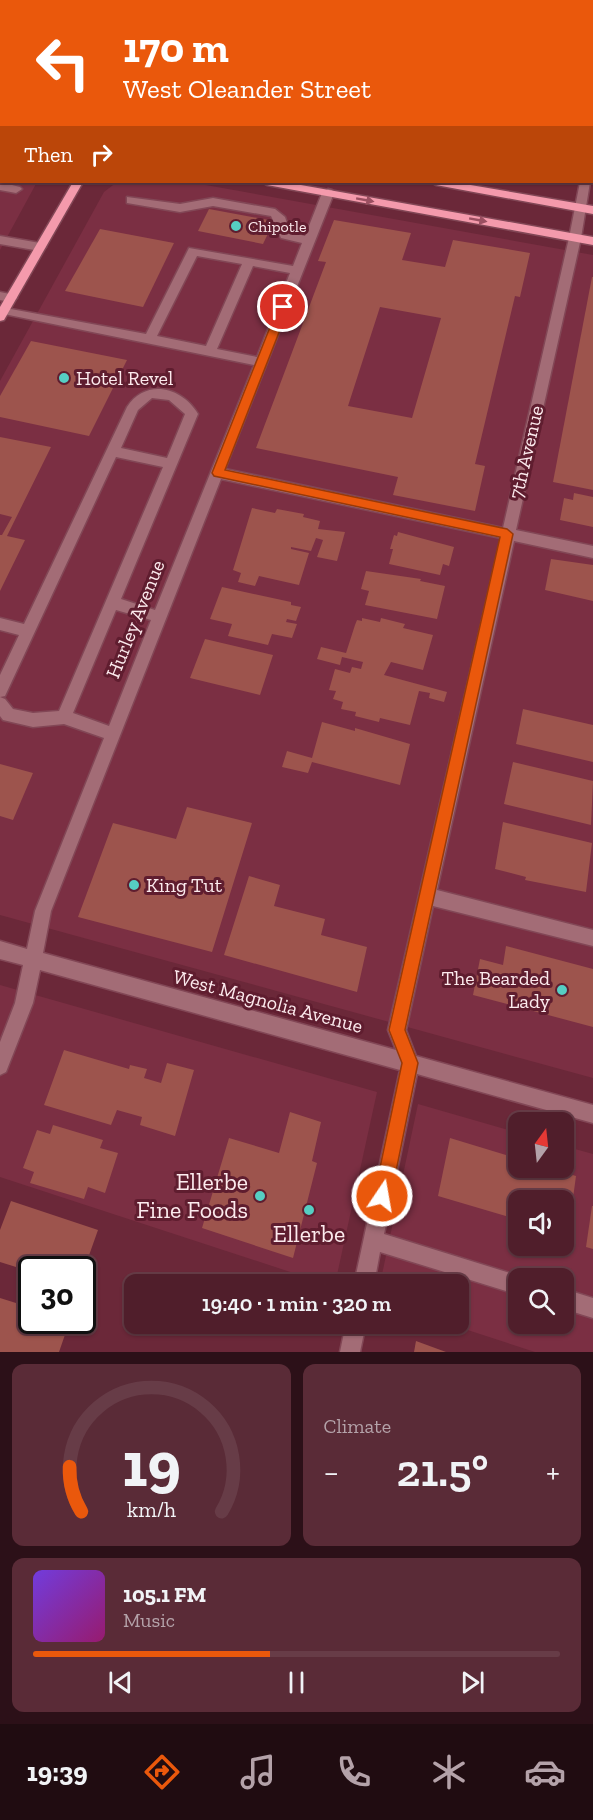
<!DOCTYPE html>
<html lang="en">
<head>
<meta charset="utf-8">
<style>
  body { margin:0; font-family:"Zilla Slab",serif; background:#5a2b37; color:#f1f3f6; height:100vh; display:flex; flex-direction:column; font-size:22px; white-space:nowrap }
  * { box-sizing:border-box; margin:0 }
  p { font-size:20px; color:#b4a2a9 }
  .icon { flex:none; width:33px; height:33px; fill:none; stroke:currentColor; stroke-width:2; stroke-linecap:round; stroke-linejoin:round }
  .map { position:relative; height:1352px; overflow:hidden }
  .details { display:flex; flex-direction:column; gap:12px; padding:12px; background:#2c1018; flex:1 }
  .details>* { flex:none }
  .top-card { position:absolute; left:0px; top:0px; width:594px; height:183px; box-shadow:0 2px 4px #0004,0 0 0 2px #673c47; background:#ea580c; color:#fff; overflow:hidden }
  .needle { width:39px; rotate:15deg }
  .tools { position:absolute; left:508px; top:1112px; display:grid; gap:12px }
  .tools a { display:grid; place-items:center; width:66px; height:66px; border-radius:12px; background:#501e2b; box-shadow:0 2px 4px #0004,0 0 0 2px #673c47; font-size:30px }
  .speed { position:absolute; left:18px; top:1256px; display:flex; gap:12px; font-size:30px; font-weight:700; text-align:center }
  .speed>* { display:grid; place-content:center; width:78px; height:78px; border-radius:50%; background:#501e2b; box-shadow:0 2px 4px #0004,0 0 0 2px #673c47; line-height:1 }
  .speed .limit { border:3px solid #111; border-radius:9px; background:#fff; color:#111 }
  .pin { position:absolute; display:grid; place-items:center; width:51px; height:51px; color:#fff; margin:-26px; border:3px solid #fff; border-radius:50%; box-shadow:0 2px 6px #0007 }
  .me { position:absolute; width:66px; margin:-33px; rotate:12deg; stroke-linejoin:round; filter:drop-shadow(0 0 4px #0008) }
  .turn { display:flex; align-items:center; gap:21px; height:126px; padding:0 24px; font-size:27px }
  .turn .icon { width:78px; height:78px; stroke-width:2.5 }
  .turn b { display:block; font-size:42px; line-height:51px }
  .then { display:flex; align-items:center; height:57px; padding:0 24px; background:#0003; gap:12px; font-size:22px }
  .big { font-size:45px; font-weight:600; line-height:1.1 }
  .details .card { flex:1; display:flex; flex-direction:column; justify-content:center; gap:9px; min-width:0; padding:0 21px; border-radius:12px; background:#5a2b37 }
  .details .dial { align-items:center; gap:0 }
  .dial svg { height:156px; overflow:visible; fill:none; stroke:#673c47; stroke-width:7; stroke-linecap:round; text-anchor:middle }
  .dial text { fill:#f1f3f6; stroke:none }
  .song { display:flex; align-items:center; gap:18px }
  .cover { width:72px; height:72px; border-radius:9px; background:linear-gradient(135deg,hsl(260 70% 55%),hsl(320 70% 35%)) }
  .played { height:6px; border-radius:3px; background:linear-gradient(90deg,#ea580c 45%,#673c47 45%) }
  .keys { display:flex; justify-content:space-around; direction:ltr }
  .heat { display:flex; justify-content:space-between; align-items:center; font-size:33px; direction:ltr }
  .details .tiles { flex:1; display:grid; gap:12px; grid-template-columns:1fr 1fr }
  .card:last-child { grid-column:span 2 }
  .trip { position:absolute; left:124px; top:1274px; width:345px; height:60px; border-radius:12px; background:#501e2b; box-shadow:0 2px 4px #0004,0 0 0 2px #673c47; font-weight:600; line-height:60px; text-align:center }
  .tabs { display:flex; height:96px; justify-content:space-around; align-items:center; background:#200c11; color:#b4a2a9 }
  .tabs .icon { width:42px; height:42px }
  .tabs .current { color:#ea580c }
  .tabs b { font-size:27px; color:#f1f3f6 }
  .map>svg:first-child { display:block }
  .built { fill:#7b2f43; fill-rule:evenodd }
  .building { fill:#9d544d; fill-rule:evenodd }
  .lines { fill:none; stroke-linecap:round; stroke-linejoin:round }
  .minor-casing { stroke:#824756; stroke-width:3 }
  .major-casing { stroke:#824756; stroke-width:3 }
  .minor { fill:#a36c76; fill-rule:evenodd }
  .major { fill:#f49aac; fill-rule:evenodd }
  .oneway { fill:#9b4f61 }
  .route { fill:#ea580c; stroke:#983908; stroke-width:1.5 }
  .poi-dot { fill:#56cec3; stroke:#5f1d2f; stroke-width:2 }
  .labels { text-anchor:middle; stroke-width:6; stroke-linejoin:round; paint-order:stroke }
  .far-poi-label { font-size:16px; fill:#fceaed; stroke:#5f1d2f; text-anchor:start }
  .poi-label { font-size:20px; fill:#fceaed; stroke:#5f1d2f; text-anchor:start }
  .street-label { font-size:20px; fill:#fceaed; stroke:#5f1d2f }
  .near-poi-label { font-size:24px; fill:#fceaed; stroke:#5f1d2f; text-anchor:end }
</style>
</head>
<body>
<div class="map">
<svg width="593" height="1352" viewBox="0 0 593 1352">
  <rect width="100%" height="100%" fill="#6b2839"/>
  <g class="built">
    <path d="M0 152 2 182H37L0 250Z"/>
    <path d="M117 182H189L593 255V1078L0 915V381L104 192Z"/>
    <path d="M0 985 377 1092 335 1284H327L0 1177Z"/>
    <path d="M418 1104 519 1133V1167H564V1146L593 1154V1352H535L446 1323H459V1284H380ZM519 1200H564V1245H519ZM519 1278H564V1323H519Z"/>
  </g>
  <g class="building">
    <path d="M209 209 274 221 263 244 198 231Z"/>
    <path d="M334 220 411 233 402 260 445 267 453 240 530 253 520 297 515 296 475 464 485 466 475 511 393 495 398 477 256 448 326 262 318 261ZM380 307 441 318 412 418 348 406Z"/>
    <path d="M100 229 174 243 143 307 65 291Z"/>
    <path d="M592 277H593V490L553 482Z"/>
    <path d="M31 341 127 360 89 436 0 417V396Z"/>
    <path d="M0 437 51 447 7 536 25 540 0 591V535H2L12 517 0 514Z"/>
    <path d="M574 493 593 497V527L560 520 564 498 573 500Z"/>
    <path d="M252 508 275 513 277 509 304 514 303 517 320 521 318 529 345 532 337 561 317 557 323 540 316 538 311 551 291 547V549L309 553 299 585 259 576 255 586 238 582 241 573 233 570Z"/>
    <path d="M398 532 454 547 449 566 443 564 440 575 389 564 393 549H390L394 535 397 536Z"/>
    <path d="M551 559 593 565V601L545 590Z"/>
    <path d="M366 571 421 579 420 581 445 586 437 619 365 605 369 591 361 589Z"/>
    <path d="M222 587 291 602V605L301 607 296 621 287 619 286 622 297 624 292 638 272 634 268 645 228 636 232 624 210 619Z"/>
    <path d="M362 618 380 622 381 618 405 624 403 628 433 635 423 670 391 662 384 675 447 692 444 702 429 698 430 693 419 691 410 725 380 718 379 722 355 716 356 712 341 709 343 702 333 699 336 691 329 690 335 669 350 673 352 667 361 669 363 662 342 657 340 665 317 659 321 647 346 653 355 625 357 620 362 621Z"/>
    <path d="M205 639 273 655 260 695 190 678Z"/>
    <path d="M523 709 593 725V762L516 744Z"/>
    <path d="M322 722 355 731V728L410 744 400 785 312 762 308 773 282 767 287 751 312 758Z"/>
    <path d="M513 762 593 781 591 825 504 804Z"/>
    <path d="M0 764 33 773 13 820 0 816Z"/>
    <path d="M187 807 252 823 212 952 78 917 113 823 176 839Z"/>
    <path d="M503 822 592 843 586 892 525 880 526 877 495 869Z"/>
    <path d="M249 876 280 885 274 906 325 919 321 935 367 947 357 992 224 955Z"/>
    <path d="M506 946 593 969V1027L473 995 480 959 503 965Z"/>
    <path d="M64 1050 129 1069 130 1065 147 1069 144 1078 161 1083 167 1063 194 1070 175 1136 140 1125 142 1117 117 1110 111 1125 44 1105Z"/>
    <path d="M290 1112 321 1122 312 1161 317 1163 293 1258 202 1228 229 1138 279 1153Z"/>
    <path d="M53 1125 103 1140 100 1148 118 1153 105 1193 88 1187 84 1199 30 1183 34 1172 23 1168 37 1130 50 1134Z"/>
    <path d="M450 1138 519 1159V1167H545L576 1176 568 1235 564 1234V1200H519V1220L438 1196Z"/>
    <path d="M11 1201 98 1230 87 1261 75 1257 71 1269H32V1272L0 1262V1230Z"/>
    <path d="M592 1206H593V1249L586 1247Z"/>
    <path d="M0 1298 32 1308V1320H58V1323L68 1326 59 1352H0Z"/>
    <path d="M416 1341 446 1352H414Z"/>
  </g>
  <g class="lines">
    <g class="minor-casing">
      <g id="minor">
        <path d="M331 0H341L330 2Z"/>
        <rect x="0" y="59" width="2" height="6"/>
        <rect x="592" y="89" width="1" height="6"/>
        <path d="M593 138V146H592V138Z"/>
        <path d="M0 182 20 187 22 189 16 193 0 190Z"/>
        <path d="M580 182H590L581 238 516 530 593 546V558L514 541 437 890 593 930V946L433 906 406 1030 416 1056 593 1105V1123L417 1074 384 1234 526 1278H519V1295L380 1252 374 1284H354L400 1070 40 970 33 1003 6 1072 0 1075V1042L15 1003 23 965 0 959V941L27 949 35 911 104 738 64 724 33 727 3 720 0 716V675L19 635 0 630V618L24 624 127 407C146 378 182 387 198 414L121 599 155 610 254 365 4 314 0 313V307L146 334 189 248 293 266 302 243 281 238 271 216 213 206 180 212 127 203V197L180 204 213 198 275 209 285 217 290 232 305 236 322 193 328 189 332 190 334 193 225 469 503 528 569 238ZM197 256 242 264 206 346 157 336ZM253 266 290 273 257 357 217 349ZM152 398 169 400 185 414 167 458 121 448 138 410ZM116 457 163 467 59 711 33 713 13 709 5 699 0 697 5 696ZM221 479 501 538 388 1030 396 1050 43 953 51 911ZM116 610 151 620 109 726 73 713Z"/>
        <path d="M0 236 40 243 46 247 40 251 0 244Z"/>
        <path d="M0 292 15 295 17 298 11 302 0 300Z"/>
        <path d="M564 1289 593 1298V1318L564 1309Z"/>
        <path d="M346 1323H366L360 1352H340Z"/>
      </g>
    </g>
    <g class="major-casing">
      <g id="major">
        <path d="M181 0H191L180 2Z"/>
        <rect x="0" y="98" width="2" height="7"/>
        <rect x="0" y="129" width="2" height="6"/>
        <path d="M73 182H83L4 320 0 321V307Z"/>
        <path d="M262 182H284L593 237V245L267 185Z"/>
        <path d="M431 182H453L593 206V214L436 185Z"/>
      </g>
    </g>
    <use href="#minor" class="minor"/>
    <use href="#major" class="major"/>
  </g>
  <defs><path id="oneway-solid" d="M-6-.8H1V-3.2L6.5 0L1 3.2V.8H-6Z" transform="scale(1.5)"/></defs>
  <g class="oneway">
    <use href="#oneway-solid" transform="translate(365 200) rotate(10)"/>
    <use href="#oneway-solid" transform="translate(478 220) rotate(10)"/>
  </g>
  <path class="route" d="M283 303 289 307 225 470 507 529 513 534 405 1030 418 1063 391 1196 389 1202 382 1205 376 1202 374 1196 402 1063 389 1030 500 537 214 476 212 473 278 307Z"/>
  <g class="poi-dot">
    <circle cx="236" cy="226" r="6"/>
    <circle cx="64" cy="378" r="6"/>
    <circle cx="134" cy="885" r="6"/>
    <circle cx="562" cy="990" r="6"/>
    <circle cx="260" cy="1196" r="6"/>
    <circle cx="309" cy="1210" r="6"/>
  </g>
  <g class="labels">
    <g class="far-poi-label">
      <text x="248" y="232">Chipotle</text>
    </g>
    <g class="poi-label">
      <text x="76" y="385">Hotel Revel</text>
      <text x="146" y="892">King Tut</text>
      <text x="550" y="985" text-anchor="end">The Bearded<tspan x="550" dy="23">Lady</tspan></text>
    </g>
    <g class="street-label">
      <text transform="translate(526 452) rotate(-77)" y="7">7th Avenue</text>
      <text transform="translate(135 619) rotate(-68)" y="7">Hurley Avenue</text>
      <text transform="translate(268 1001) rotate(15)" y="7">West Magnolia Avenue</text>
    </g>
    <g class="near-poi-label">
      <text x="248" y="1190">Ellerbe<tspan x="248" dy="28">Fine Foods</tspan></text>
      <text x="309" y="1242" text-anchor="middle">Ellerbe</text>
    </g>
  </g>
</svg>
<div class="tools">
<a><svg class="needle" viewBox="-14 -14 28 28"><path d="M0-13l5 13h-10z" fill="#e53935"/><path d="M0 13l5-13h-10z" fill="#b4a2a9"/></svg></a>
<a><svg class="icon" aria-label="sound" viewBox="0 0 24 24"><path d="M4 9h4l5-4v14l-5-4H4zM17 9q2 3 0 6"/></svg></a>
<a><svg class="icon" aria-label="search" viewBox="0 0 24 24"><circle cx="10" cy="10" r="6"/><path d="M15 15l6 6"/></svg></a>
</div>
<div class="speed"><div class="limit">30</div></div>
<div class="pin" style="left:283px;top:307px;background:#d93025"><svg class="icon" aria-label="arrive" viewBox="0 0 24 24"><path d="M6 21V4h12l-3 4 3 4H6"/></svg></div>
<svg class="me" style="left:382px;top:1196px" viewBox="-20 -20 40 40"><circle r="17" fill="#ea580c" stroke="#fff" stroke-width="3"/><path d="M0-11L8 9 0 5-8 9z" fill="#fff"/></svg>
<div class="trip">19:40 · 1 min · 320 m</div>
<div class="top-card">
<div class="turn"><svg class="icon" aria-label="left" viewBox="0 0 24 24"><path d="M17 20v-9H6M10 6l-5 5 5 5"/></svg><div><b>170 m</b>West Oleander Street</div></div>
<div class="then">Then<svg class="icon" aria-label="right" viewBox="0 0 24 24"><path d="M7 20v-9h11M14 6l5 5-5 5"/></svg></div>
</div>
</div>
<section class="details">
<div class="tiles">
<div class="card dial"><svg viewBox="0 0 100 80">
<path d="M14 69A42 42 0 1 1 86 69"/>
<path d="M14 69A42 42 0 0 1 8 46" stroke="#ea580c"/>
<text x="50" y="56" font-size="32" font-weight="700">19</text>
<text x="50" y="72" font-size="11">km/h</text>
</svg></div>
<div class="card"><p>Climate</p>
<div class="heat"><a>−</a><b class="big">21.5°</b><a>+</a></div>
</div>
<div class="card">
<div class="song"><i class="cover"></i><div><b>105.1 FM</b><p>Music</p></div></div>
<div class="played"></div>
<div class="keys"><svg class="icon" aria-label="previous" viewBox="0 0 24 24"><path d="M18 5L8 12l10 7zM5 5v14"/></svg><svg class="icon" aria-label="pause" viewBox="0 0 24 24"><path d="M8 5v14M16 5v14"/></svg><svg class="icon" aria-label="next" viewBox="0 0 24 24"><path d="M6 5l10 7-10 7zM19 5v14"/></svg></div>
</div>
</div>
</section>
<nav class="tabs">
<b>19:39</b>
<svg class="icon current" aria-label="directions" viewBox="0 0 24 24"><path d="M12 3l9 9-9 9-9-9zM9 14v-3h6M13 9l2 2-2 2"/></svg>
<svg class="icon" aria-label="music" viewBox="0 0 24 24"><path d="M9 18V5l10-2v13"/><circle cx="6" cy="18" r="3"/><circle cx="16" cy="16" r="3"/></svg>
<svg class="icon" aria-label="phone" viewBox="0 0 24 24"><path d="M5 4h4l2 5-3 2q2 4 5 5l2-3 5 2v4C11 20 4 13 5 4z"/></svg>
<svg class="icon" aria-label="climate" viewBox="0 0 24 24"><path d="M12 3v18M4 7l16 10M4 17L20 7"/></svg>
<svg class="icon" aria-label="car" viewBox="0 0 24 24"><path d="M5 17H2v-5l4-1 3-4h7l3 4 3 1v5h-3M9 17h6M6 11h13"/><circle cx="7" cy="17" r="2"/><circle cx="17" cy="17" r="2"/></svg>
</nav>
</body>
</html>
